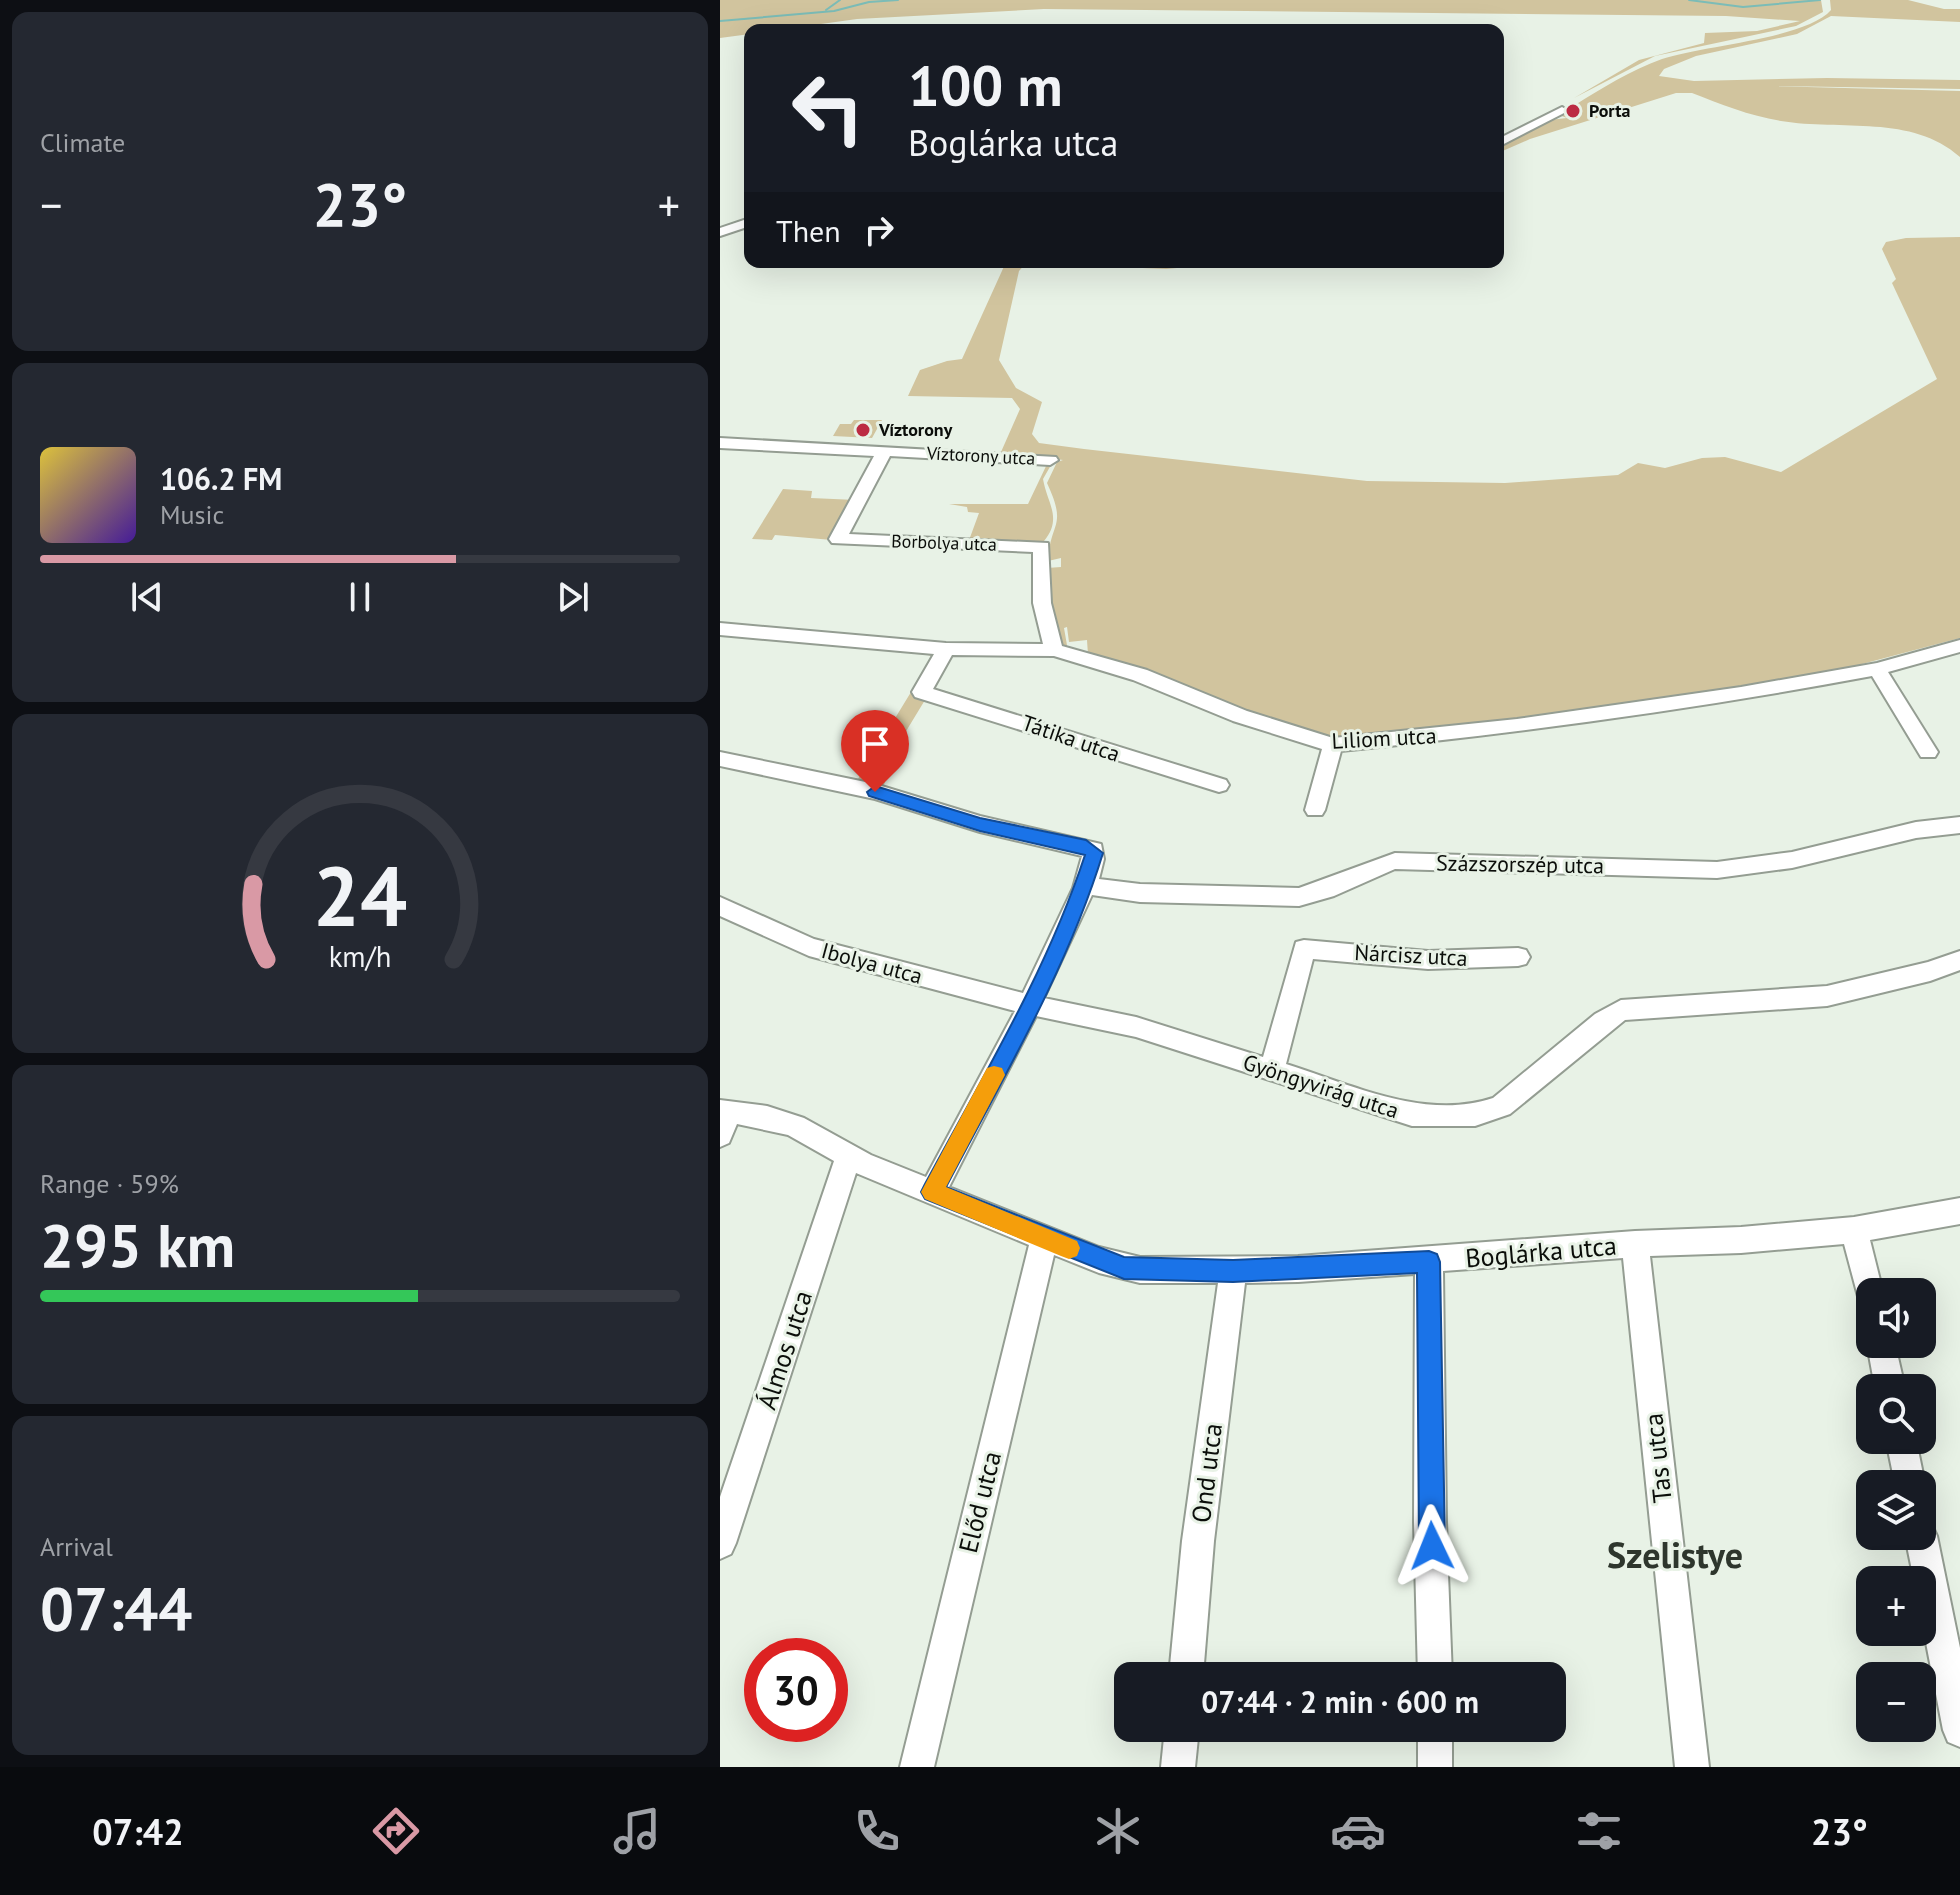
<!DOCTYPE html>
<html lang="en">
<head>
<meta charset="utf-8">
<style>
  body { margin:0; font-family:"PT Sans",sans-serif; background:#242831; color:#f1f3f6; height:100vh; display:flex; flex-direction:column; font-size:30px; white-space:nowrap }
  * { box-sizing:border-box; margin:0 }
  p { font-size:26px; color:#9ea1a6 }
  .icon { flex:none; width:44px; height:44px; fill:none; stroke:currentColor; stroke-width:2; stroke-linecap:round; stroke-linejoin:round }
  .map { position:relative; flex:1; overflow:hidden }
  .drawer { display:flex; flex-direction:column; gap:12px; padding:12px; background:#0d0f14; width:720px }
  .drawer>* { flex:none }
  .guide { position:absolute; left:24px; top:24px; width:760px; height:244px; border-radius:16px; box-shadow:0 8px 32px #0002; background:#171b24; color:#f1f3f6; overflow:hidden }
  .tools { position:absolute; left:1136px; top:1278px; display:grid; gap:16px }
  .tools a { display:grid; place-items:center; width:80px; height:80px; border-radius:16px; background:#171b24; box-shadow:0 8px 32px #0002; font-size:40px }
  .speed { position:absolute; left:24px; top:1638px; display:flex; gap:16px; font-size:40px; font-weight:700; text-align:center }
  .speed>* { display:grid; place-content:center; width:104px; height:104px; border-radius:50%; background:#171b24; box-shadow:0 8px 32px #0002; line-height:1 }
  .speed .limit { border:12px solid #d22; background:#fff; color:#111 }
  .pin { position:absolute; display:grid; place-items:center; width:68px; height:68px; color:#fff; margin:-82px -34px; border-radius:50% 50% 50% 0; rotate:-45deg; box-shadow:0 0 8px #0007 }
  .pin .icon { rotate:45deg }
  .me { position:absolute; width:88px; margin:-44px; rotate:358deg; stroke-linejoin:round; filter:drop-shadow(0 0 6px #0008) }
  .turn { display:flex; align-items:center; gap:28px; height:168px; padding:0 32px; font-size:36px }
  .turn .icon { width:104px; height:104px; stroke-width:2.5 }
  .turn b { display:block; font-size:56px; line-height:68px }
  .then { display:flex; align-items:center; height:76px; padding:0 32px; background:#0003; gap:16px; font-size:30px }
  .big { font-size:60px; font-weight:600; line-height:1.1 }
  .drawer .widget { flex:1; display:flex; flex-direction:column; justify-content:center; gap:12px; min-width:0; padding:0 28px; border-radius:16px; background:#242831 }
  .drawer .dial { align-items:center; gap:0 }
  .dial svg { height:208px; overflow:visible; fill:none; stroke:#363941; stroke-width:7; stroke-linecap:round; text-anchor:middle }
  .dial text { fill:#f1f3f6; stroke:none }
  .song { display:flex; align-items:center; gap:24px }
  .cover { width:96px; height:96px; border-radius:12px; background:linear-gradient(135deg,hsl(50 70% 55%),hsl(260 70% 35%)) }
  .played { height:8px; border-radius:4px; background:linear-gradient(90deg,#d999a5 65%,#363941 65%) }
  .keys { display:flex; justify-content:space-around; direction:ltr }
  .heat { display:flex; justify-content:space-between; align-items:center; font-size:44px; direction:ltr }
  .charge { height:12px; border-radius:6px; background:linear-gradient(90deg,#34c759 59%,#363941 0) }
  .trip { position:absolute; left:394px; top:1662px; width:452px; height:80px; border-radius:16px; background:#171b24; box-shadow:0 8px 32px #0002; font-weight:600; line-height:80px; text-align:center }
  .tabs { display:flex; height:128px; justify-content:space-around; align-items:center; background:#090b0e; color:#9ea1a6 }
  .tabs .icon { width:56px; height:56px }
  .tabs .selected { color:#d999a5 }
  .tabs b { font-size:36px; color:#f1f3f6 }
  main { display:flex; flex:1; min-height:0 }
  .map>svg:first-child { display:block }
  .green { fill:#d1c49e }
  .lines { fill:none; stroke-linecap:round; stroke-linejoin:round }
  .stream { stroke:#7bbcb7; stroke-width:2 }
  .minor-casing { stroke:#949d92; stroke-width:4 }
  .minor { fill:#fff; fill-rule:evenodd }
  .route { fill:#1a73e8; stroke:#114b97; stroke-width:2 }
  .slow { fill:#f59e0b }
  .poi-dot { fill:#bc2b43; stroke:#e8f2e6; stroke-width:3 }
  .labels { text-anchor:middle; stroke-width:6; stroke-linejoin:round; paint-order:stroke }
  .far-poi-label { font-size:18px; font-weight:bold; fill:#0b0e0a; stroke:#e8f2e6; text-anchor:start }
  .far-street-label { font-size:18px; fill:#0b0e0a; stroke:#e8f2e6 }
  .street-label { font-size:22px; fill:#0b0e0a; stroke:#e8f2e6 }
  .near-street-label { font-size:26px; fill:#0b0e0a; stroke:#e8f2e6 }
  .near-district-label { font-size:36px; font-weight:bold; fill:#2e362d; stroke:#e8f2e6 }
</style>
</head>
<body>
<main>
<section class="drawer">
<div class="widget"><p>Climate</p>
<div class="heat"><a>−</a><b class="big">23°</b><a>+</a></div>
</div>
<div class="widget">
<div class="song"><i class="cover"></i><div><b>106.2 FM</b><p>Music</p></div></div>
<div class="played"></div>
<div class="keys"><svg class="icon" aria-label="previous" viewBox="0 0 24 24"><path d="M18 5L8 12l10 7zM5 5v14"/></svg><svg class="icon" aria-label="pause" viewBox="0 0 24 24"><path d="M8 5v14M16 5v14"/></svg><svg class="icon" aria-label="next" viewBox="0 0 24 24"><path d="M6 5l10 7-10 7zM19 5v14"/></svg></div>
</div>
<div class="widget dial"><svg viewBox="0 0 100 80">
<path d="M14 69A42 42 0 1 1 86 69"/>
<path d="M14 69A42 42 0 0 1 9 40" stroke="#d999a5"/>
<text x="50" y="56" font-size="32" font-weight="700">24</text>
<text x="50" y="72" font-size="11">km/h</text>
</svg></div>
<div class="widget"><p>Range · 59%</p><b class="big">295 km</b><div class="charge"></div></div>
<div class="widget"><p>Arrival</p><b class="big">07:44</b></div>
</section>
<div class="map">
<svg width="1240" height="1767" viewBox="0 0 1240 1767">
  <rect width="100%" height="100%" fill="#e8f2e6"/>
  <g class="green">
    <path d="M0 0H1101L1103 12 1076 26 935 56 854 98 919 60 984 43 985 33 1037 31 1080 21 1006 16 324 9 137 19 58 30H30V34L0 38Z"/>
    <path d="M1110 0H1188L1224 9H1240V22L1111 16 1077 34 976 56 944 69 939 76 974 81 1107 78 1240 80V89L1051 86 1240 91V157C1192 114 1121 131 1061 121 1030 116 1000 104 972 93H956L810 139 778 153V147L829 120 847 118 839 115 858 110 855 108 858 107 855 105C882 88 911 70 942 59 983 45 1086 39 1111 10Z"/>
    <path d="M1240 237V638L1127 668 907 708 657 736C641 728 629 741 613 742L368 655 367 640 349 642 347 627 344 628 348 651 339 649 327 568 341 567V558L328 561C330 521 348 528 327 483L337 462 343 460 281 452 300 409 292 398 188 396 200 370 227 361 242 359 286 262H523L446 269 306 263 299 271 279 360 296 388 322 402 312 434 319 443 364 449 647 481 785 483 898 475 918 463 945 468 982 458 1005 457 1061 472 1217 379 1172 283 1176 279 1162 249 1166 242 1186 238Z"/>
    <path d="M134 420H162L152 438 113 436 120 424H131Z"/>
    <path d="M328 462 331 465 323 479C327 503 343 518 324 541L248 543 259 513 248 512 247 507 229 504H308Z"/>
    <path d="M63 489 92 491 91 498 136 500 112 540 55 535 52 540 32 539Z"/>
    <path d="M184 651 215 653 193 697H206L205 700 157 779 165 782 162 789 125 780 138 779 213 656Z"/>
  </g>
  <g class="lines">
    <g class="stream">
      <path d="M969 0 1023 7 1100 0"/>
      <path d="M106 10 120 0"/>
      <path d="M0 21 114 11 149 2 178 0"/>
    </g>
    <g class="minor-casing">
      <g id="minor">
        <path d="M842 107 847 110 846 112 778 147V139Z"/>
        <path d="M30 218V226L0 236V228Z"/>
        <path d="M0 438 336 457 338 460 330 465 170 456 129 534 328 543 331 603 342 646 427 670 527 711 613 738 797 719 1021 687 1157 663 1240 640V652L1168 672 1218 752 1215 757H1201L1152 676C976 709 799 733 621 751L605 810 602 815H588L585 810 602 749 513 721 413 680 334 656 232 655 213 689 506 780 509 785 506 790 499 792 195 697 192 692 214 654 0 635V623L226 643 323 644 313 603V552L112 543 109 539 154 456 0 448Z"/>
        <path d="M0 752 155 784 260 816 381 844 384 859 379 879 420 884 579 888 675 853 997 862 1072 852 1196 822 1240 817V833L1196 838 1072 868 997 878 675 869 614 896 579 906 420 902 372 895 324 998 416 1017 543 1057 576 942 584 940 708 951 798 948 806 950 810 957 806 964 798 966 708 969 593 959 566 1064C630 1084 705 1121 773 1098L875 1014 901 1000 1107 986 1208 962 1240 951V970L1210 981 1107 1006 905 1020 790 1114 755 1126H692L416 1037 316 1016 229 1187 379 1247 420 1257 578 1256 915 1231 1021 1227 1134 1217 1240 1198V1224L1150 1240 1163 1292H1150V1308L1140 1304 1124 1244 1021 1253 930 1256 989 1767H955L903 1258 723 1271 726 1522 732 1676H698L694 1522 695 1274 578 1282 525 1283 494 1541 483 1676H449L462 1541 498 1283H420L379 1273 334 1255 214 1767H180L309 1245 136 1173 16 1543 11 1554 0 1559V1497L114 1161 68 1135 17 1124 9 1143 0 1147V1100L47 1106 84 1118 151 1155 206 1177 295 1011 89 956 0 916V897L94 939 303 993 353 888 362 856 260 832 155 799 0 766Z"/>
        <path d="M1150 1336V1344H1175L1185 1388H1155L1147 1344Z"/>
        <path d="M1166 1440H1196L1205 1484 1202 1492V1484H1175Z"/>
        <path d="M1202 1521 1212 1525 1217 1536 1240 1648V1747L1228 1742 1223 1730 1202 1622V1580H1194L1185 1536H1202Z"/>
        <path d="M445 1728H479L475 1767H441Z"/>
        <rect x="698" y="1728" width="34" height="39"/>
      </g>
    </g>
    <use href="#minor" class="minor"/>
  </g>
  <path class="route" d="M155 786 260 818 366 840 383 853C347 970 283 1078 226 1187L404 1257 513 1260 709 1251 717 1254 720 1262 725 1546 721 1555 712 1559 702 1555 699 1546 697 1273 513 1282 404 1279 205 1199 201 1192 205 1184C262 1078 327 971 365 855L260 831 149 796 147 792Z"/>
  <path class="slow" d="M274 1066 282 1068 285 1075 226 1187 357 1241 360 1248 357 1256 349 1259 341 1256 205 1199 201 1192 267 1068Z"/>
  <g class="poi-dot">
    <circle cx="853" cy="111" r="8"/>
    <circle cx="143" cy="430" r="8"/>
  </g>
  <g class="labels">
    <g class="far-poi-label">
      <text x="869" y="117">Porta</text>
      <text x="159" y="436">Víztorony</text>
    </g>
    <g class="far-street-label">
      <text transform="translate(261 456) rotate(3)" y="6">Víztorony utca</text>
      <text transform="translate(224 543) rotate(2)" y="6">Borbolya utca</text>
    </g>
    <g class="street-label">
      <text transform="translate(351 738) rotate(19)" y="8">Tátika utca</text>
      <text transform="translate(664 738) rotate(-3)" y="8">Liliom utca</text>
      <text transform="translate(800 864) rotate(1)" y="8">Százszorszép utca</text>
      <text transform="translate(691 955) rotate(3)" y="8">Nárcisz utca</text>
      <text transform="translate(152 963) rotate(15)" y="8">Ibolya utca</text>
      <text transform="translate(601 1086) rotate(18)" y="8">Gyöngyvirág utca</text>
    </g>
    <g class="near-street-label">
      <text transform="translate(821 1252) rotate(-5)" y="9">Boglárka utca</text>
      <text transform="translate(65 1350) rotate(-72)" y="9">Álmos utca</text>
      <text transform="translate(938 1458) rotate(-96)" y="9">Tas utca</text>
      <text transform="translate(487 1473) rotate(-83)" y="9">Ond utca</text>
      <text transform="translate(260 1502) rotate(-76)" y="9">Előd utca</text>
    </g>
    <g class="near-district-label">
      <text x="955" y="1568">Szelistye</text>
    </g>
  </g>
</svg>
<div class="tools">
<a><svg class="icon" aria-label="sound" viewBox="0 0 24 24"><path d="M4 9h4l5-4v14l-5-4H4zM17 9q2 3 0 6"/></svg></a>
<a><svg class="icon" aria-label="search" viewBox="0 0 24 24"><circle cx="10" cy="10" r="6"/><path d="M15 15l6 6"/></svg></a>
<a><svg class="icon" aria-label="layers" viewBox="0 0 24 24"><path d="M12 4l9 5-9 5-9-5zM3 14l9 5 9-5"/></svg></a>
<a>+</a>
<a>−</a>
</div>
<div class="speed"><div class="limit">30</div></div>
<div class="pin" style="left:155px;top:792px;background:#d93025"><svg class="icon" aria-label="arrive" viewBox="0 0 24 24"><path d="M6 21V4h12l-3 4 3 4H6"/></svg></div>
<svg class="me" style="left:712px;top:1546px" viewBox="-20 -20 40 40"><path d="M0-17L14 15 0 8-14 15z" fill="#1a73e8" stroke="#fff" stroke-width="4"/></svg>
<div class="trip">07:44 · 2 min · 600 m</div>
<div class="guide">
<div class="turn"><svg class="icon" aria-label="left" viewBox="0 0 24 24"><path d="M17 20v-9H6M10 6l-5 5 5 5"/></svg><div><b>100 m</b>Boglárka utca</div></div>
<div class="then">Then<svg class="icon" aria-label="right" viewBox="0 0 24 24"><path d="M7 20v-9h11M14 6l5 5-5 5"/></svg></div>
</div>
</div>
</main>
<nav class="tabs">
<b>07:42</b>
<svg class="icon selected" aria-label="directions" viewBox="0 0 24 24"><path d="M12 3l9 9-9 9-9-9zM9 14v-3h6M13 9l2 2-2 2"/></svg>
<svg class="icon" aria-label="music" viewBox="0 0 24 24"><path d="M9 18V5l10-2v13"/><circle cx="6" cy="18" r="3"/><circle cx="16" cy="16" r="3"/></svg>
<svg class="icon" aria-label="phone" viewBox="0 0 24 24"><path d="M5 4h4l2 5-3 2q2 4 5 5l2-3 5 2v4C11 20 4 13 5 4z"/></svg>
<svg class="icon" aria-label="climate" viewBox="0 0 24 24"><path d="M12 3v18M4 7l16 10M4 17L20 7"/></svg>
<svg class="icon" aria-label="car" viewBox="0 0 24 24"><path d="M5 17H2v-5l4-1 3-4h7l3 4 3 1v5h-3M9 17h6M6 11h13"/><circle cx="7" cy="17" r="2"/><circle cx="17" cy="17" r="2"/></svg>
<svg class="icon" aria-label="filters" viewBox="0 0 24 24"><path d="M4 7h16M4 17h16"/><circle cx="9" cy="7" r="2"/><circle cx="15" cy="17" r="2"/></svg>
<b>23°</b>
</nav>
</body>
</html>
